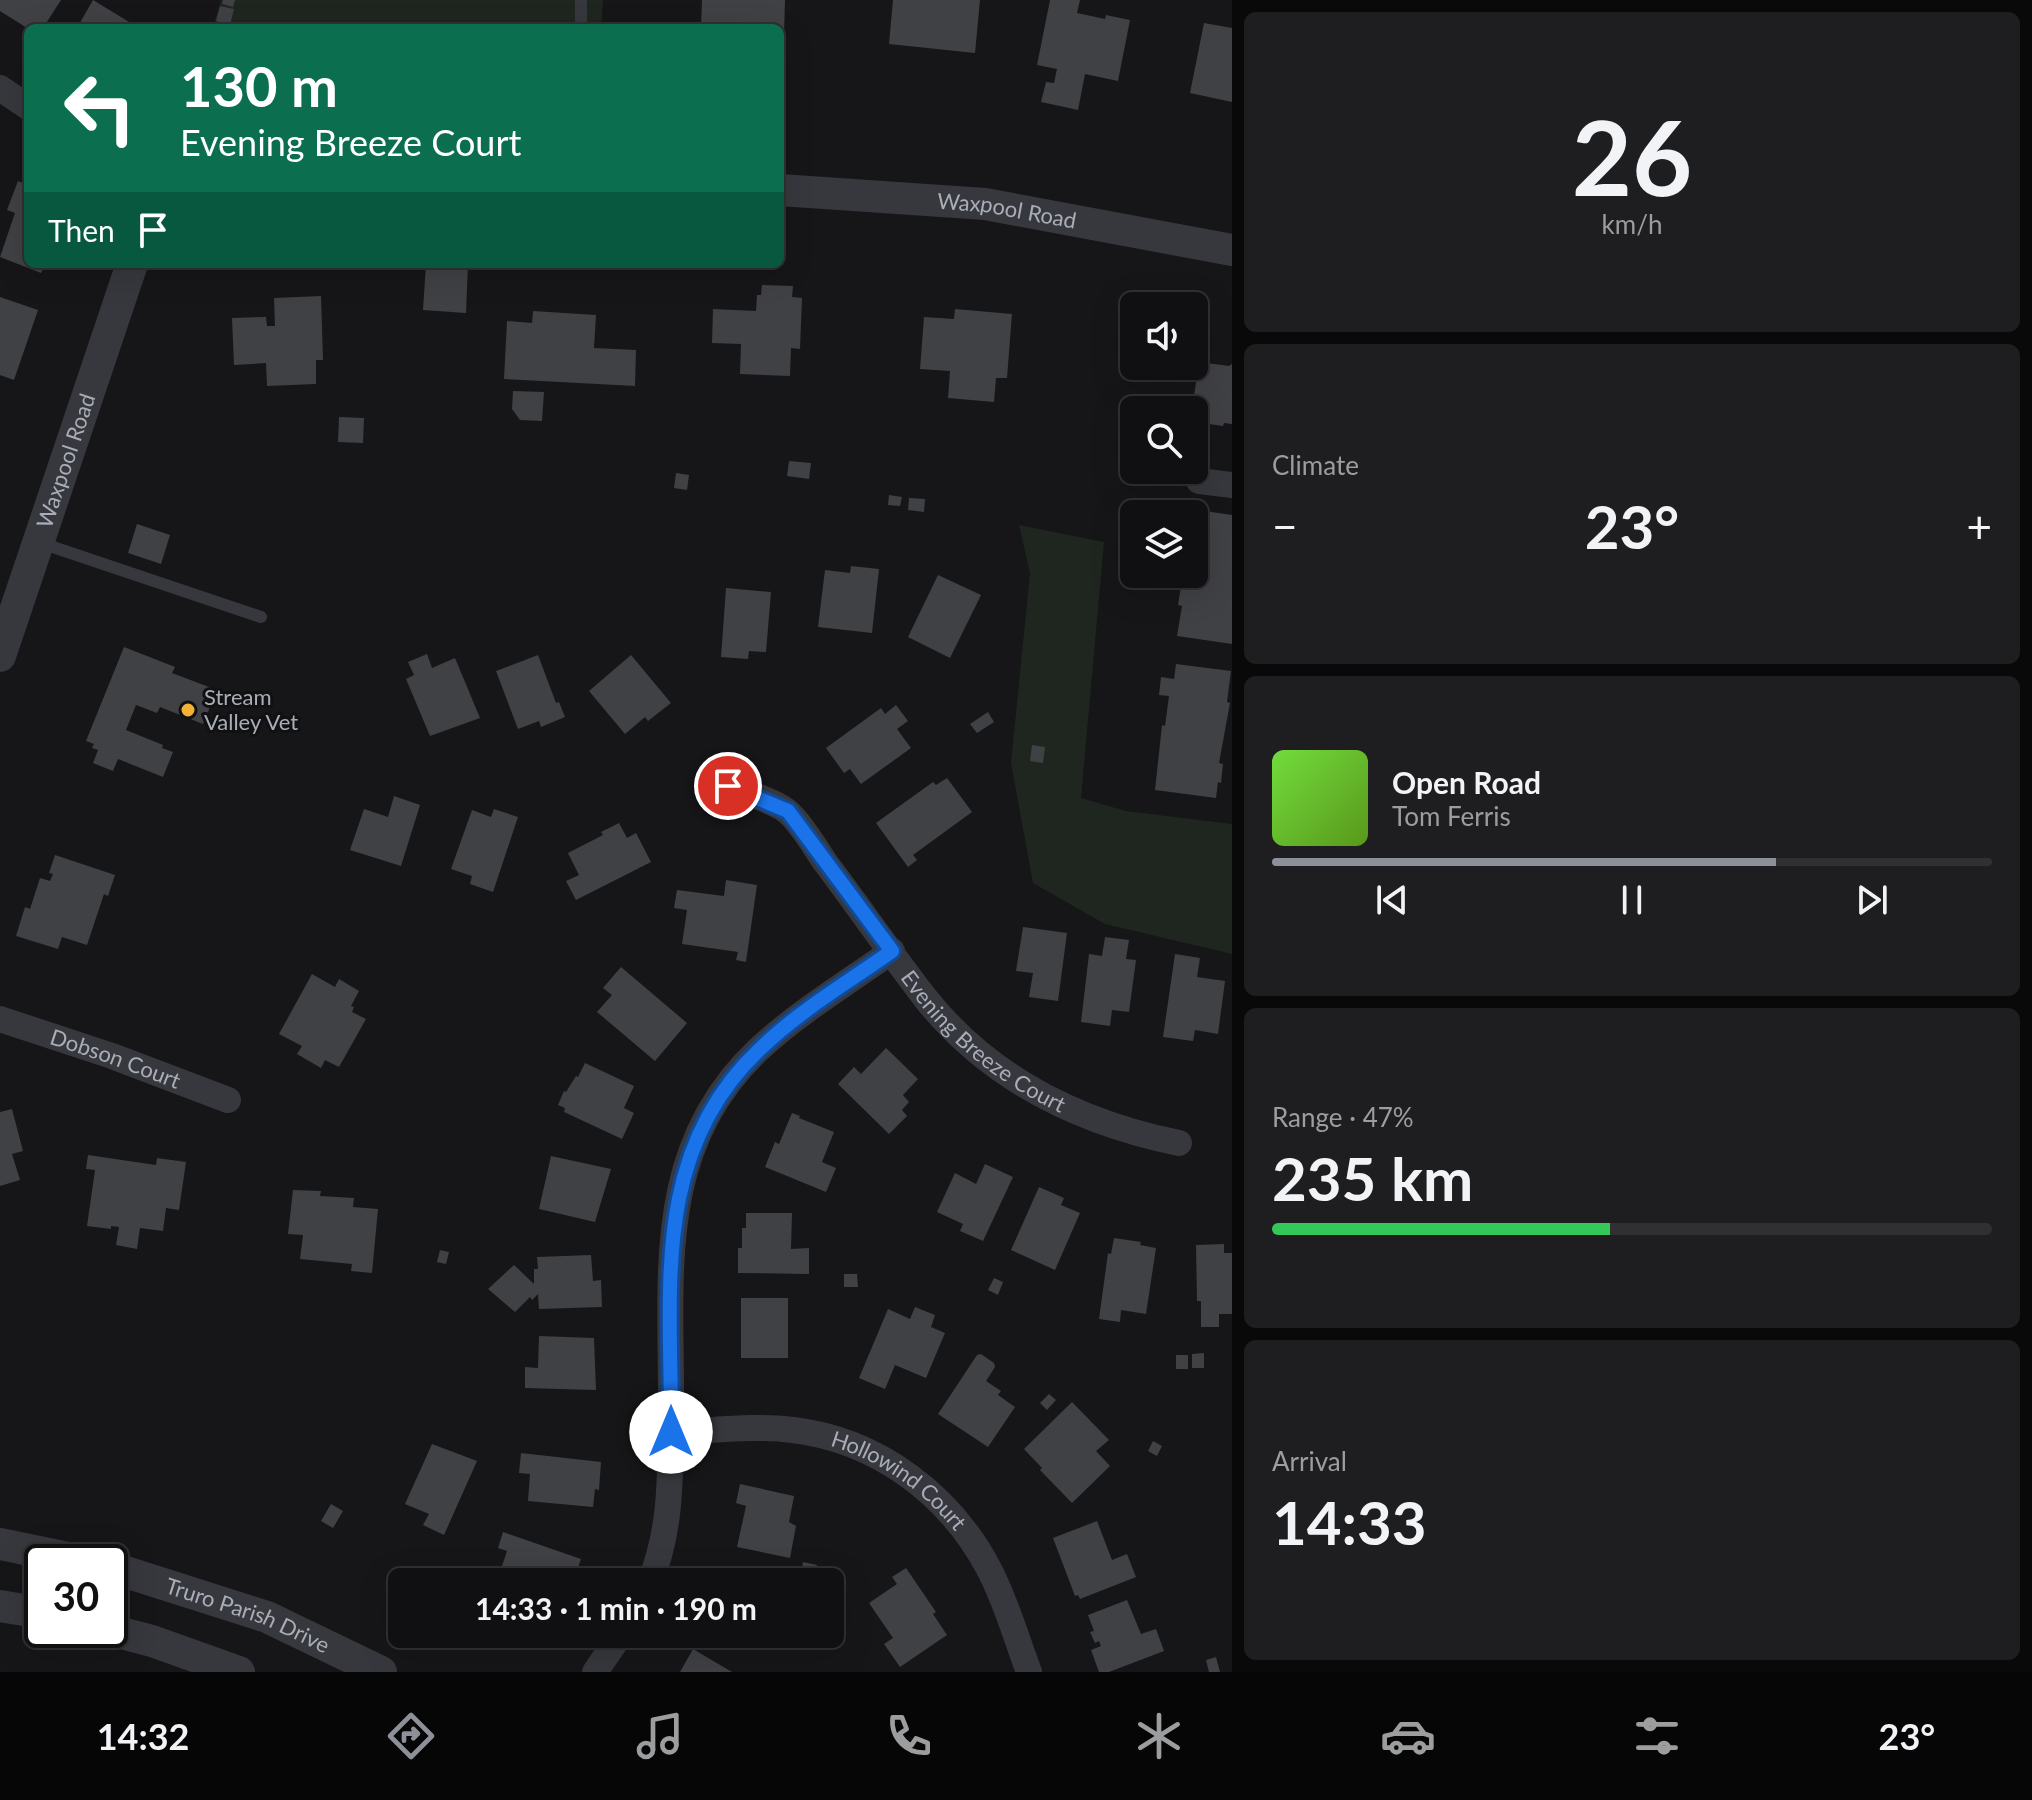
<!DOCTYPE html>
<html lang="en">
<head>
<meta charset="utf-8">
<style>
  body { margin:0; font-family:Lato,sans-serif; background:#1e1e20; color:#f1f3f6; height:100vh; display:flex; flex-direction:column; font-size:30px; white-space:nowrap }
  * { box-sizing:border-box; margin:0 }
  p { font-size:26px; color:#9c9d9f }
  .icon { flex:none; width:44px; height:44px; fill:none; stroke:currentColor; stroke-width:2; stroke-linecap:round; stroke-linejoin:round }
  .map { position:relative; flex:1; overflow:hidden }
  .details { display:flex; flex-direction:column; gap:12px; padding:12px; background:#09090a; width:800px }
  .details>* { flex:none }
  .guide { position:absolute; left:24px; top:24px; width:760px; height:244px; border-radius:12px; box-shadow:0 8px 32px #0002,0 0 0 2px #303032; background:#0b6e4f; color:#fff; overflow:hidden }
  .buttons { position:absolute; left:1120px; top:292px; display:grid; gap:16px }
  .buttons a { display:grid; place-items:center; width:88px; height:88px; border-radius:12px; background:#101012; box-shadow:0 8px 32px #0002,0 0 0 2px #303032; font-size:40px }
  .speed { position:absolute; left:24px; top:1544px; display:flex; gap:16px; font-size:40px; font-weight:700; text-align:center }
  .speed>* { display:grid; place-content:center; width:104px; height:104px; border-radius:50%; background:#101012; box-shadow:0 8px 32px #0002,0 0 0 2px #303032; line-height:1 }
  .speed .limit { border:4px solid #111; border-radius:12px; background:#fff; color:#111 }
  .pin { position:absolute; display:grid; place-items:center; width:68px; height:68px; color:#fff; margin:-34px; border:4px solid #fff; border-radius:50%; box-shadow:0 2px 8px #0007 }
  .me { position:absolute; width:88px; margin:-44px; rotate:0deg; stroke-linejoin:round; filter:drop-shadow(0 0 6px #0008) }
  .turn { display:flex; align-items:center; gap:28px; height:168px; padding:0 24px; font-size:36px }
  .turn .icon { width:104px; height:104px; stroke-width:2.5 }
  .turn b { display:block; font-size:56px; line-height:68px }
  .then { display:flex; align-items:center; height:76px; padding:0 24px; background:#0003; gap:16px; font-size:30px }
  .big { font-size:60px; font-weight:700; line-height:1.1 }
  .details .tile { flex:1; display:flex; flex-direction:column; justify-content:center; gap:12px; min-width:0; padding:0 28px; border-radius:12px; background:#1e1e20 }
  .details .dial { align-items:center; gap:0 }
  .dial b { font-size:104px; line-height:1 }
  .song { display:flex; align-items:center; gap:24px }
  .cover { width:96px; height:96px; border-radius:12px; background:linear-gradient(135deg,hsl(100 70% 55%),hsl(90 70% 35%)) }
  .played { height:8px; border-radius:4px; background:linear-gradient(90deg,#8c9099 70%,#303032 70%) }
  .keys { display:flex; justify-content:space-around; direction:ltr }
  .heat { display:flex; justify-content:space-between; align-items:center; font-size:44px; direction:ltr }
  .charge { height:12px; border-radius:6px; background:linear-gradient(90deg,#34c759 47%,#303032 0) }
  .trip { position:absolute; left:388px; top:1568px; width:456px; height:80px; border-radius:12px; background:#101012; box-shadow:0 8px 32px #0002,0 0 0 2px #303032; font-weight:700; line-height:80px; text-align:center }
  .tabs { display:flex; height:128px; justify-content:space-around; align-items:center; background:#060607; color:#9c9d9f }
  .tabs .icon { width:56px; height:56px }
  .tabs .on { color:#8c9099 }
  .tabs b { font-size:36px; color:#f1f3f6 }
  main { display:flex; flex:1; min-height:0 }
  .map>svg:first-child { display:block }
  .green { fill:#1e261f }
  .building { fill:#404145 }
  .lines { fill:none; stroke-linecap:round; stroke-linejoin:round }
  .service { stroke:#37383d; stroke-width:12 }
  .minor { stroke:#37383d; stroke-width:26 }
  .tertiary { stroke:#37383d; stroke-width:32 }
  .route-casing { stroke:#114b97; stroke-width:20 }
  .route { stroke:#1a73e8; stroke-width:14 }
  .poi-dot { fill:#f2b134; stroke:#111113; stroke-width:3 }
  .labels { text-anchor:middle; stroke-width:6; stroke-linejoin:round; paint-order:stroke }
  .street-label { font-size:22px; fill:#a8adb8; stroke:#111113 }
  .poi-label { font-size:22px; fill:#a8adb8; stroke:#111113; text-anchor:start }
</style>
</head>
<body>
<main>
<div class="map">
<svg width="1232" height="1672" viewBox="0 0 1232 1672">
  <rect width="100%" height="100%" fill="#161618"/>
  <g class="green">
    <path d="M221 0H603L601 28H213Z"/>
    <path d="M1019 525 1104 542 1081 798 1126 811 1232 824V954L1105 924 1033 883 1011 763 1030 573Z"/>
  </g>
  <g class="building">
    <path d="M0 0H61L43 28H27L0 11Z"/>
    <path d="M93 0 139 28H77Z"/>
    <path d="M223 0H235L233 7 222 4Z"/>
    <path d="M702 0H785L784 35H780V28H701Z"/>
    <path d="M893 0H980L975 53 889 44Z"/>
    <path d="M1050 0H1080L1077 13 1105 19 1106 15 1130 20 1118 81 1085 74 1078 110 1041 102 1046 82 1054 83 1057 69 1037 65Z"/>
    <path d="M220 6 234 9 230 25 216 21Z"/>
    <path d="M1204 23 1232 28V102L1190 93Z"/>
    <path d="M18 181 28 185V264H45L41 273 0 257 15 213 7 210Z"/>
    <path d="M426 264H468L466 313 423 310Z"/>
    <path d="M762 285 793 286 792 297 802 298 800 349 791 348 790 376 740 374 741 344 712 343 713 309 756 311 757 295H761Z"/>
    <path d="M321 296 323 360H316V384L267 386 266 363 234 365 232 318 266 317 267 326H275L274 298Z"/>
    <path d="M0 297 38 310 14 380 0 375Z"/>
    <path d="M955 309 1012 314 1007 378H996L994 402 948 398 950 371 920 369 924 317 954 319Z"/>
    <path d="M533 311 596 315 594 348 636 350 635 386 504 379 507 321 532 323Z"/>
    <path d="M1199 362 1229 366 1232 364V424L1224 423 1223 426 1194 422 1192 410Z"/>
    <path d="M513 391 544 392 542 421 520 420 512 409Z"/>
    <path d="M339 417 364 418 363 443 338 442Z"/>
    <path d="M789 461 811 463 809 479 787 476Z"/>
    <path d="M676 473 689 475 687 490 674 488Z"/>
    <path d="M889 495 902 497 900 506 888 505Z"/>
    <path d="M909 498 925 499 924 512 908 510Z"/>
    <path d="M1191 509 1232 515V644L1177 636 1182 606 1178 605 1183 574H1194V514H1191Z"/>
    <path d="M137 524 170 535 161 564 128 553Z"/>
    <path d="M851 566 879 569 872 633 818 627 825 570 850 573Z"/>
    <path d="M938 575 981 595 950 658 908 637Z"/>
    <path d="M726 588 771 592 766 652 749 651 748 659 721 657Z"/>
    <path d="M124 647 175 667 172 673 217 690 203 724 160 707 157 713 136 705 126 730 163 745 162 748 173 752 163 777 118 759 113 771 93 763 98 750 92 748 94 744 86 741Z"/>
    <path d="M427 654 432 668 455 658 480 718 430 736 406 679 414 675 408 662Z"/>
    <path d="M538 655 556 703 559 702 565 717 541 727 539 721 518 729 496 671Z"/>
    <path d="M631 655 671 703 648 721 645 717 625 734 589 691Z"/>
    <path d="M1176 664 1231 671 1227 702 1230 703 1219 763 1223 764 1221 783 1218 782 1216 798 1155 790 1162 725 1165 726 1169 696 1159 695 1161 677 1174 679Z"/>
    <path d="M896 705 908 721 897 729 911 748 861 784 850 769 844 773 826 748 881 708 885 714Z"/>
    <path d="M988 712 994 722 977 733 970 724Z"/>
    <path d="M1032 745 1045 747 1043 763 1030 761Z"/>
    <path d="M947 778 972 812 913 855 917 860 908 867 876 823 933 782 936 785Z"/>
    <path d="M394 796 420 805 401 866 350 850 364 809 388 817Z"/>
    <path d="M494 809 518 817 493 892 470 884 472 876 451 869 472 810 491 817Z"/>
    <path d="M619 823 627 838 636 833 651 862 576 900 566 881 579 875 568 853 603 835 601 832Z"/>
    <path d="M55 855 115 875 108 896 104 894 87 945 62 937 58 949 16 936 25 907 30 909 40 878 50 881 53 874 49 873Z"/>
    <path d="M726 880 757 885 746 962 736 960 738 952 682 944 687 910 674 908 677 890 724 896Z"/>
    <path d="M1023 927 1067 933 1058 1001 1029 997 1033 973 1016 971Z"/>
    <path d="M1105 937 1129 940 1126 959 1136 960 1129 1012 1112 1010 1110 1026 1081 1022 1089 954 1102 956Z"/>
    <path d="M1175 954 1200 958 1197 977 1225 981 1218 1034 1195 1030 1193 1041 1163 1037Z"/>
    <path d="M621 967 687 1023 655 1061 597 1012 612 995 603 988Z"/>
    <path d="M312 974 335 987 339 979 359 991 351 1006 354 1007 352 1012 366 1019 339 1067 325 1060 321 1068 297 1054 302 1046 279 1034Z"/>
    <path d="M886 1048 918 1079 903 1095 909 1102 902 1110 907 1116 889 1134 838 1084 854 1067 861 1074Z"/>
    <path d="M585 1063 634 1086 624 1108 634 1113 622 1139 564 1112 565 1108 558 1105 564 1091 566 1092 576 1076 578 1077Z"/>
    <path d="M12 1109 23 1151 12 1154 20 1180 0 1186V1112Z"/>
    <path d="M792 1113 800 1116 799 1118 834 1132 822 1162 836 1168 826 1192 765 1167 775 1142 779 1144Z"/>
    <path d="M88 1155 156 1165 157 1158 186 1162 179 1210 166 1208 163 1231 140 1228 137 1249 116 1245 119 1227 111 1226V1229L87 1226 95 1170 86 1169Z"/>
    <path d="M551 1156 611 1169 595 1222 539 1209Z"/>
    <path d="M985 1164 1013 1177 983 1241 960 1231 963 1224 937 1212 955 1173 976 1184Z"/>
    <path d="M1039 1187 1064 1198 1061 1205 1080 1213 1055 1270 1011 1250Z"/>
    <path d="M293 1190 321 1191 320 1196 354 1198 353 1207 378 1209 372 1273 351 1271 352 1264 300 1259 303 1235 288 1234Z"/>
    <path d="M746 1213H792L791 1249 809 1248V1274L738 1273V1248H742V1228H746Z"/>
    <path d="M1114 1238 1141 1242 1140 1245 1156 1248 1146 1314 1121 1310 1120 1322 1099 1319 1108 1253 1111 1254Z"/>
    <path d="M1224 1244V1253H1232V1314H1219V1327H1201V1301H1197L1196 1245Z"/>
    <path d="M440 1250 449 1252 446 1264 437 1262Z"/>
    <path d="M591 1255 593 1281 601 1280 602 1307 539 1309 538 1294 532 1300 530 1297 515 1312 488 1289 514 1265 534 1284V1269H538L537 1257Z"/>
    <path d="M844 1274H857L858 1287H844Z"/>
    <path d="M994 1278 1003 1282 998 1295 988 1290Z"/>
    <rect x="741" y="1298" width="47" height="60"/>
    <path d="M915 1307 935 1315 931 1327 945 1333 926 1378 895 1365 885 1389 859 1378 888 1309 910 1319Z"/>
    <path d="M539 1336 594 1338 596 1390 525 1388V1367L538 1368Z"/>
    <path d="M1204 1353V1368H1192V1354Z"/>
    <path d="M981 1354 994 1363 995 1367 986 1381 1001 1391 998 1395 1015 1407 988 1447 938 1414 977 1355Z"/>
    <rect x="1176" y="1355" width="12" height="14"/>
    <path d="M1049 1394 1056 1400 1047 1410 1040 1403Z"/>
    <path d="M1072 1402 1109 1440 1096 1451 1110 1466 1072 1503 1040 1470 1042 1468 1024 1449Z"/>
    <path d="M1153 1441 1162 1446 1157 1456 1148 1451Z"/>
    <path d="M432 1444 477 1461 444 1535 423 1525 429 1514 405 1504Z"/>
    <path d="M521 1453 601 1462 599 1490 595 1489 593 1507 528 1501 530 1474 519 1473Z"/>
    <path d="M740 1484 794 1496 789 1522 796 1526 790 1558 737 1547 746 1506 736 1503Z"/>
    <path d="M331 1504 343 1511 333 1528 321 1521Z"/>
    <path d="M1097 1521 1112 1560 1127 1554 1136 1577 1080 1599 1078 1595 1075 1596 1053 1538Z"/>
    <path d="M503 1532 581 1559 573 1582H509L498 1578 507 1551 498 1548Z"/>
    <path d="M803 1562 817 1565 813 1578 801 1575Z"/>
    <path d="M906 1568 936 1612 933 1614 947 1635 900 1667 884 1644 893 1638 869 1603 897 1584 892 1577Z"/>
    <path d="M724 1573 754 1581 753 1582H722Z"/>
    <path d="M1127 1600 1141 1634 1156 1629 1164 1651 1109 1672H1099L1091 1650 1101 1646 1099 1641 1095 1643 1090 1632 1094 1631 1088 1615Z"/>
    <path d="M718 1634H758L755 1645Z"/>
    <path d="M693 1649 732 1672H680Z"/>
    <path d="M1216 1657 1220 1672H1209L1206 1660Z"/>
  </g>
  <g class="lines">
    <g class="service">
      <path d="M581 0V28"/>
      <path d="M41 543 261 617"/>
    </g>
    <g class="minor">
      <path d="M0 88 28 107"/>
      <path d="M1199 481 1232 485"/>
      <path id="s1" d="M728 786C744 792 778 802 789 813 803 826 814 846 825 862 859 907 891 954 926 999 990 1079 1081 1123 1179 1143"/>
      <path id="s2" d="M0 1019 112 1056 228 1100"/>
      <path id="s3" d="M671 1432C711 1431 753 1425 793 1430 878 1440 950 1495 989 1569 1006 1601 1016 1638 1029 1672"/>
      <path d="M650 1582C673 1526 670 1468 671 1408 672 1277 653 1148 759 1049 799 1012 847 983 892 951"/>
      <path d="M595 1672 621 1634"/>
    </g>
    <g class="tertiary">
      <path id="s4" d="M780 190 985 204 1232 250"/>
      <path id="s5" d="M0 656 132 264"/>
      <path d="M0 1544 87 1562"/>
      <path id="s6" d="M110 1567 267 1617 381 1672"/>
      <path d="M0 1606 42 1613"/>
      <path d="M110 1630 152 1641 239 1672"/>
    </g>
  </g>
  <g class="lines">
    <g class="route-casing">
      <path id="route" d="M671 1432C672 1295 649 1153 760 1049 799 1011 847 983 892 951L788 811 728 786"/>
    </g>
    <use href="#route" class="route"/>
  </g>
  <circle class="poi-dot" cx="188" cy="710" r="8"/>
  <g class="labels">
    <g class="street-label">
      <text dy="8" stroke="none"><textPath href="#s4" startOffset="228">Waxpool Road</textPath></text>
      <text dy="8" stroke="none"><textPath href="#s5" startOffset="206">Waxpool Road</textPath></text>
      <text dy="8" stroke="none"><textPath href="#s1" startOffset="370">Evening Breeze Court</textPath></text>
      <text dy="8" stroke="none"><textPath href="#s2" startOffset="122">Dobson Court</textPath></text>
      <text dy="8" stroke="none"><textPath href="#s3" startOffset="242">Hollowind Court</textPath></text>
      <text dy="8" stroke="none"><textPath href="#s6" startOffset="146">Truro Parish Drive</textPath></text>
    </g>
    <g class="poi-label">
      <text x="204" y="705">Stream<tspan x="204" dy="25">Valley Vet</tspan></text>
    </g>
  </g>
</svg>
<div class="buttons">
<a><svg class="icon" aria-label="sound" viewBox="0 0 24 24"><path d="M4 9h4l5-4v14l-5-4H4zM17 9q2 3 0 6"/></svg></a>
<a><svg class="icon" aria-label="search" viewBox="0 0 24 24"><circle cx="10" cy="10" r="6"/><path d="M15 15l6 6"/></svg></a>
<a><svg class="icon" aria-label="layers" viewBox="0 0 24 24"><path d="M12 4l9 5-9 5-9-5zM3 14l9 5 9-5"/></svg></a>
</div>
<div class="speed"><div class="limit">30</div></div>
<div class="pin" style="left:728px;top:786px;background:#d93025"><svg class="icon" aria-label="arrive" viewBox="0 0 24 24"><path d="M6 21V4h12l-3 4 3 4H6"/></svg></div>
<svg class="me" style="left:671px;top:1432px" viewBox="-20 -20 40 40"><circle r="19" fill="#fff"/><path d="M0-13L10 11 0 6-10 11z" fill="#1a73e8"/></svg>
<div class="trip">14:33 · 1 min · 190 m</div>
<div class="guide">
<div class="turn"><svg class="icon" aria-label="left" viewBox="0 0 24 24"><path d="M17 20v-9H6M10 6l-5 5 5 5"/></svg><div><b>130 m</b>Evening Breeze Court</div></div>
<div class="then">Then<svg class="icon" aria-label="arrive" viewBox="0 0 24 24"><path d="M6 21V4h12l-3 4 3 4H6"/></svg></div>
</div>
</div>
<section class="details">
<div class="tile dial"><b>26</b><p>km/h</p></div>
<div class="tile"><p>Climate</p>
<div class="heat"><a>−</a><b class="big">23°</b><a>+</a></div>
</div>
<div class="tile">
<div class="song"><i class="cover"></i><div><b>Open Road</b><p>Tom Ferris</p></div></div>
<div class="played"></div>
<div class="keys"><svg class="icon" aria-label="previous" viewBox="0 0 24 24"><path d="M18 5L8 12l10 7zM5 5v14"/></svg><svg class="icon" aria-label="pause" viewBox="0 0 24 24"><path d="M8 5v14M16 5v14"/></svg><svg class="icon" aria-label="next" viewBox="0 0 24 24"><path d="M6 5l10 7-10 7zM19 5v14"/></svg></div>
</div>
<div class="tile"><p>Range · 47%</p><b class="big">235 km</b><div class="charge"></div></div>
<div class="tile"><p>Arrival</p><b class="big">14:33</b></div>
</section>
</main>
<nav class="tabs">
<b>14:32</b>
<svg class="icon on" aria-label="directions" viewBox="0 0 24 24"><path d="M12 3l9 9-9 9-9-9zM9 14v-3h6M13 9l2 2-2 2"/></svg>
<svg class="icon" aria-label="music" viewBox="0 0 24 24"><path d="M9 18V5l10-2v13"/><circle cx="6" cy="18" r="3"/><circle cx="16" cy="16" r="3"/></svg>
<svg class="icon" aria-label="phone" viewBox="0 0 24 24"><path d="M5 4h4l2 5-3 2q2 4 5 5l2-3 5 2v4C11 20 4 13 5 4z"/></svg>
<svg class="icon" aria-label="climate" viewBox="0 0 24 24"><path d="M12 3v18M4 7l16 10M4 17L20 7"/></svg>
<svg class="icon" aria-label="car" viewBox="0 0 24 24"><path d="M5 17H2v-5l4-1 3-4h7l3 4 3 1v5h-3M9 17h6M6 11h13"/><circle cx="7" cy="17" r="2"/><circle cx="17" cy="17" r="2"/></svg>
<svg class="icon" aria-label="filters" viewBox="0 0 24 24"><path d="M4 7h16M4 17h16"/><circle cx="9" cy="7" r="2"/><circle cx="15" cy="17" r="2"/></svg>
<b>23°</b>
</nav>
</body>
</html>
